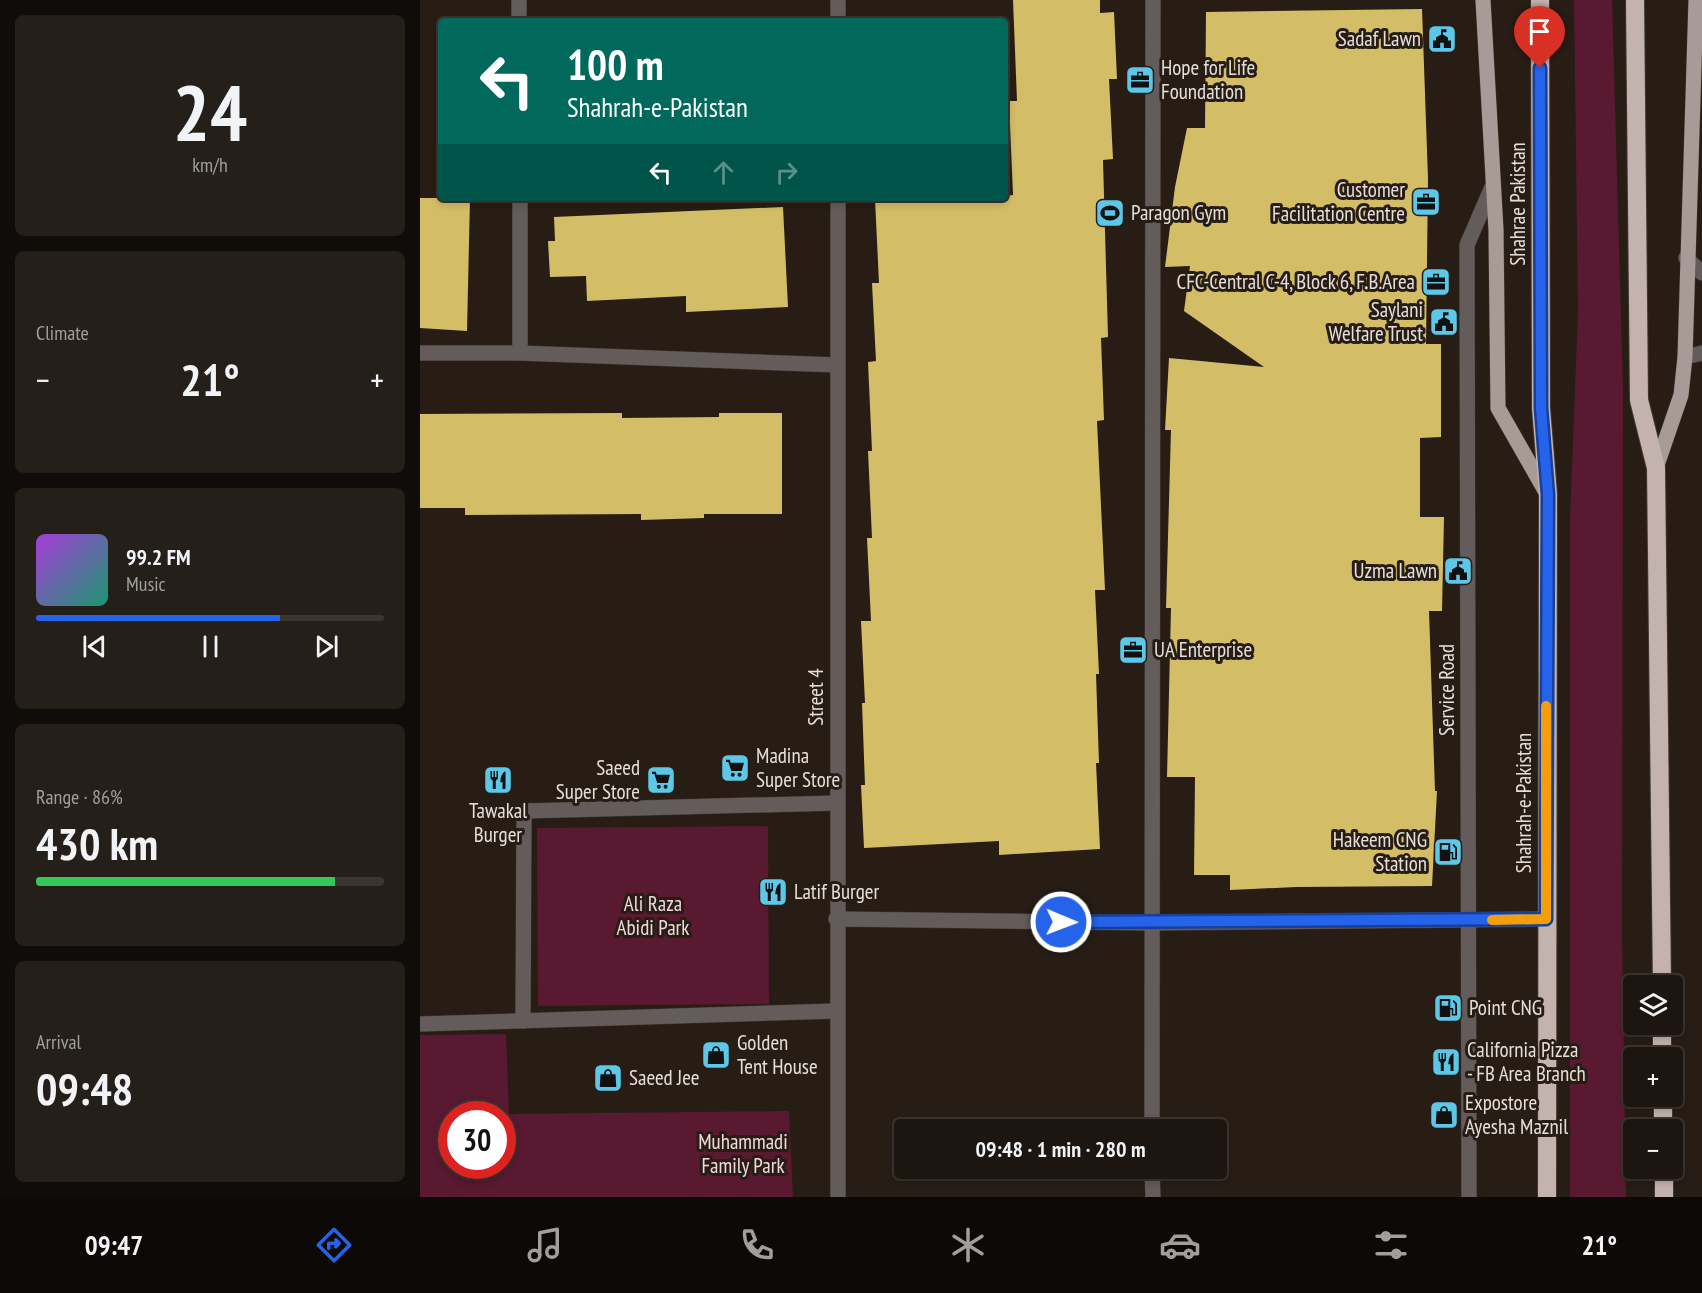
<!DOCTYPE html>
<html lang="en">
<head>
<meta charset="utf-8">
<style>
  body { margin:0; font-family:"PT Sans Narrow",sans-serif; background:#251f19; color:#f1f3f6; height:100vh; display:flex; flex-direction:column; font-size:22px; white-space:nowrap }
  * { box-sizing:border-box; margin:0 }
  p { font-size:20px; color:#a09f9f }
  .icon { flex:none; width:33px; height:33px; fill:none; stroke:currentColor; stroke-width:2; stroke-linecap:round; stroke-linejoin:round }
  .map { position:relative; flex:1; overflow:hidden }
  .details { display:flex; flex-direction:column; gap:15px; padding:15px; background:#100c09; width:420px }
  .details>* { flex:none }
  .hud { position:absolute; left:18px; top:18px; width:570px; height:183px; border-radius:6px; box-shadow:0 3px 9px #0003,0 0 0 2px #3b3530; background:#00695c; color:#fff; overflow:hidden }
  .fabs { position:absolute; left:1203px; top:975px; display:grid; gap:12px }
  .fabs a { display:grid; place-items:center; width:60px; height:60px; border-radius:6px; background:#1d1610; box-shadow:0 3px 9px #0003,0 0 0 2px #3b3530; font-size:30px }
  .speed { position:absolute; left:18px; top:1101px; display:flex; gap:12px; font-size:30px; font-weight:700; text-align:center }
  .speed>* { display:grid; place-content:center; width:78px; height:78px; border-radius:50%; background:#1d1610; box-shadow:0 3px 9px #0003,0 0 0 2px #3b3530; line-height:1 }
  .speed .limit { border:9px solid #d22; background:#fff; color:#111 }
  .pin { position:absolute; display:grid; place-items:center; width:51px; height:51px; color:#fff; margin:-62px -26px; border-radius:50% 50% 50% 0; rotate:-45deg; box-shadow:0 0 6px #0007 }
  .pin .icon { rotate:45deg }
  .me { position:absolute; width:66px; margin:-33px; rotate:91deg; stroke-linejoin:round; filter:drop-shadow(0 0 4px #0008) }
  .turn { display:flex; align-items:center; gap:21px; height:126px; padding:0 30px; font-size:27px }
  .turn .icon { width:78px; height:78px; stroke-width:2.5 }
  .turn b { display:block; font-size:42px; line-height:51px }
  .lanes { display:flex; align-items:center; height:57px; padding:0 30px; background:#0003; justify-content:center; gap:30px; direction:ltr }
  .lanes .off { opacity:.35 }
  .big { font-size:45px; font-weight:800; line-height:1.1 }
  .details .widget { flex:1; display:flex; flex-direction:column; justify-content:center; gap:9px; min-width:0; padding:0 21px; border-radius:9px; background:#251f19 }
  .details .dial { align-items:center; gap:0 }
  .dial b { font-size:78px; line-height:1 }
  .song { display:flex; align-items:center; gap:18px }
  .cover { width:72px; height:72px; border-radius:9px; background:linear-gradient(135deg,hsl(280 70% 55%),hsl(160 70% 35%)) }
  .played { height:6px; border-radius:3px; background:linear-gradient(90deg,#2563eb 70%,#3b3530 70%) }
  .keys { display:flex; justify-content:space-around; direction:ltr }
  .heat { display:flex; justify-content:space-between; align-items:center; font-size:33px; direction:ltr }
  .charge { height:9px; border-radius:4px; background:linear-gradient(90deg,#34c759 86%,#3b3530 0) }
  .trip { position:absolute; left:474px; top:1119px; width:333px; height:60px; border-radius:6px; background:#1d1610; box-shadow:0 3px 9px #0003,0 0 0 2px #3b3530; font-weight:800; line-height:60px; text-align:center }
  .tabs { display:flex; height:96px; justify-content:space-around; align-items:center; background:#0c0906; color:#a09f9f }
  .tabs .icon { width:42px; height:42px }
  .tabs .current { color:#2563eb }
  .tabs b { font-size:27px; color:#f1f3f6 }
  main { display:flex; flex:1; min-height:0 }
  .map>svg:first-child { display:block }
  .green { fill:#581931; fill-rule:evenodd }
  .building { fill:#d4bd67 }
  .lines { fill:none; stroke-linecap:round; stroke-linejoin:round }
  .minor-casing { stroke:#423830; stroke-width:16 }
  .major-casing { stroke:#423830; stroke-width:16 }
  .highway-casing { stroke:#423830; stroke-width:20 }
  .minor { stroke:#635c5b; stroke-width:15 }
  .major { stroke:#a89a96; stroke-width:15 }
  .highway { stroke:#c3b2ae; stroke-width:18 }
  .route-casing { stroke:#184099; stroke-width:15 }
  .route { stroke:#2563eb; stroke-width:10 }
  .slow { stroke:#f59e0b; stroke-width:10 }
  .labels { text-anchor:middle; stroke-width:6; stroke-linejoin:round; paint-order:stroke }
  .poi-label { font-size:21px; fill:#e6dfd9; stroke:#271d15; text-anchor:start }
  .street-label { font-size:21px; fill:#e6dfd9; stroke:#271d15 }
  .park-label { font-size:21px; fill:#f0d8de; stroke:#271d15 }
</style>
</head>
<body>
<main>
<section class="details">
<div class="widget dial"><b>24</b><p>km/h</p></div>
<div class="widget"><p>Climate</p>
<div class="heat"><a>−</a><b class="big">21°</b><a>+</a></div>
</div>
<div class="widget">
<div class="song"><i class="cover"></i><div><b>99.2 FM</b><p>Music</p></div></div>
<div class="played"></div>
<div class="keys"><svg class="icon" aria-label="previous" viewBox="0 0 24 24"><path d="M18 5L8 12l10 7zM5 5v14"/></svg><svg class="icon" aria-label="pause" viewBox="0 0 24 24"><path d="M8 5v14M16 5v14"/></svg><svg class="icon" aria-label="next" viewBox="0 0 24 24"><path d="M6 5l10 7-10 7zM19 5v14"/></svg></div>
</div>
<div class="widget"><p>Range · 86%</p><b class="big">430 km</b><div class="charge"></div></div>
<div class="widget"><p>Arrival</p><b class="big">09:48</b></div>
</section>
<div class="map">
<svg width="1282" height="1197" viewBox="0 0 1282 1197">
  <rect width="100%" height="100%" fill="#271d15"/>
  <g class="green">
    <path d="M1154 0H1192L1203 387 1202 931 1206 1197H1150V521L1158 310Z"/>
    <path d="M348 826 349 1004 118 1006 117 828Z"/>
    <path d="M86 1034 89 1114 369 1111 373 1197H0V1035ZM32 1114H82V1166H32Z"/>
  </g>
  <g class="building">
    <path d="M593 0H680V13L694 12 697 79H689L693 159 683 160 688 337 681 338 684 420 677 421 685 590H675L679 674H676L679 763H676L680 849 579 855V841L444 848 441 785H445L442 703H445L441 621H451L447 538H452L448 451H452L448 362 456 361 452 283H459L455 199 585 198V196L593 195 589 101H597Z"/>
    <path d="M1002 9 1008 179 1006 344H1021V437L1000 438V517H1024L1022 611H1009L1015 791H1017L1012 886 876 887 810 890V875H774L775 777H747L751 608H746L751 430H745L749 358 844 367 764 311 770 266 745 267 755 187 767 128H785L786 12Z"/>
    <path d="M0 198H50L47 331 0 328Z"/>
    <path d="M363 207 368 307 266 312V296L167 301 166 276 130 277 128 241H135L134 217Z"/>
    <path d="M202 413V418L299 417V413H362V514H284V518L221 520V514L45 515V508H0V414Z"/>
  </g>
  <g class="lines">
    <g class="minor-casing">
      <g id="minor">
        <path d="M99 0V21"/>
        <path d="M418 0V21"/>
        <path d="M100 198V353"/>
        <path d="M418 198V1197"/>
        <path d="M1266 258 1282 273"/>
        <path d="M0 353H100L418 365"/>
        <path d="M1265 357 1282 353"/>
        <path d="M416 919 731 923 1126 919"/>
        <path d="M103 1021 104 811 416 803"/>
        <path d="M0 1024 417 1011"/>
        <path d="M732 1130 733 0"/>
        <path d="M732 1168 733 1197"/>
        <path d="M1049 1197 1047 245 1072 187"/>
      </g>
    </g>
    <g class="major-casing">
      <g id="major">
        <path d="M1063 0 1076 230 1078 408 1127 494"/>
        <path d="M1236 468 1261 395 1265 357 1276 0"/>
      </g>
    </g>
    <g class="highway-casing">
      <g id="highway">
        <path d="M1120 0 1121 408 1128 494 1127 1197"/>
        <path d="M1215 0 1219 400 1236 468 1242 986"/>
        <path d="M1242 1024V1058"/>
        <path d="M1243 1096V1130"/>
        <path d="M1244 1168V1197"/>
      </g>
    </g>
    <use href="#minor" class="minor"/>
    <use href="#major" class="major"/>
    <use href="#highway" class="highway"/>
  </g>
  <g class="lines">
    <g class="route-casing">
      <path id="route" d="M641 922 1126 919 1128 495 1121 408 1120 68"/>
    </g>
    <use href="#route" class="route"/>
    <path class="slow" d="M1072 920 1126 919V706"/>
  </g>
  <defs>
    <g id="civic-square" transform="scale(1.5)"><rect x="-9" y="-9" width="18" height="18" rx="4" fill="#5dc7e8" stroke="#271d15"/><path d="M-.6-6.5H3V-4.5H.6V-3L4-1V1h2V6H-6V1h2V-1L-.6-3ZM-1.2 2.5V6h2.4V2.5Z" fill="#111"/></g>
    <g id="office-square" transform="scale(1.5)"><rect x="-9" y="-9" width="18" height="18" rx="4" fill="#5dc7e8" stroke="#271d15"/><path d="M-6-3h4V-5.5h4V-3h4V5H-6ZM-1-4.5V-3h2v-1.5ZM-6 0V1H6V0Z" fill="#111"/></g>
    <g id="stadium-square" transform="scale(1.5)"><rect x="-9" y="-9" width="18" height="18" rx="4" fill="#5dc7e8" stroke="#271d15"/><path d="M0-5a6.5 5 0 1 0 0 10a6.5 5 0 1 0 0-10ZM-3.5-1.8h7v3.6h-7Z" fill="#111"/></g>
    <g id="supermarket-square" transform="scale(1.5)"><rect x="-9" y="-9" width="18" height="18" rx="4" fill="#5dc7e8" stroke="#271d15"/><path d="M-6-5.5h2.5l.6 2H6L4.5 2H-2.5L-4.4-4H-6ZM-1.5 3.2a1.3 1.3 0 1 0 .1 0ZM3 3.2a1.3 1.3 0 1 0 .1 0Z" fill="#111"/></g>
    <g id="restaurant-square" transform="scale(1.5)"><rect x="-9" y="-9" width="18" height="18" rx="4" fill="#5dc7e8" stroke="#271d15"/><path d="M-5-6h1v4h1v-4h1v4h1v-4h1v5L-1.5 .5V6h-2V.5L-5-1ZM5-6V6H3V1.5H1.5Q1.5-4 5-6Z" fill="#111"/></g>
    <g id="fuel-square" transform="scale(1.5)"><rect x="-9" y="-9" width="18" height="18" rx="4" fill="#5dc7e8" stroke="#271d15"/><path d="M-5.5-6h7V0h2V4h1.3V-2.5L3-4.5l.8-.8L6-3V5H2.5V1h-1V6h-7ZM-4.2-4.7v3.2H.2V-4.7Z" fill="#111"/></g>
    <g id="shop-square" transform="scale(1.5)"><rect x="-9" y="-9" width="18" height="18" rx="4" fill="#5dc7e8" stroke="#271d15"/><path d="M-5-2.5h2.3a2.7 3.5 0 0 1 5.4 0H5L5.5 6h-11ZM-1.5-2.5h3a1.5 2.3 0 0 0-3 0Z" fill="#111"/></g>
  </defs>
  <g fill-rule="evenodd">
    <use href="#civic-square" x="1022" y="39"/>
    <use href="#office-square" x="720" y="80"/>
    <use href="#office-square" x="1006" y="202"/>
    <use href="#stadium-square" x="690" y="213"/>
    <use href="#office-square" x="1016" y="282"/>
    <use href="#civic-square" x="1024" y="322"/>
    <use href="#civic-square" x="1038" y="571"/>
    <use href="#office-square" x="713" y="650"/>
    <use href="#supermarket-square" x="315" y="768"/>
    <use href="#restaurant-square" x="78" y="780"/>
    <use href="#supermarket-square" x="241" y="780"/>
    <use href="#fuel-square" x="1028" y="852"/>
    <use href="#restaurant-square" x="353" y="892"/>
    <use href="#fuel-square" x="1028" y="1008"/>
    <use href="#shop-square" x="296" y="1055"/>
    <use href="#restaurant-square" x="1026" y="1062"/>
    <use href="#shop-square" x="188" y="1078"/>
    <use href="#shop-square" x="1024" y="1115"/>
  </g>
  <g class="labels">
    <g class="poi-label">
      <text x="1001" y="46" text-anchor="end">Sadaf Lawn</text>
      <text x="741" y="75">Hope for Life<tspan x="741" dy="24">Foundation</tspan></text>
      <text x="985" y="197" text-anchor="end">Customer<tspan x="985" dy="24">Facilitation Centre</tspan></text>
      <text x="711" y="220">Paragon Gym</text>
      <text x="995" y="289" text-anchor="end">CFC-Central C-4, Block 6, F.B.Area</text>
      <text x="1003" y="317" text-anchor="end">Saylani<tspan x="1003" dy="24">Welfare Trust</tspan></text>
      <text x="1017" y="578" text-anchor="end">Uzma Lawn</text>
      <text x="734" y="657">UA Enterprise</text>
      <text x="336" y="763">Madina<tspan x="336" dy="24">Super Store</tspan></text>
      <text x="220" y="775" text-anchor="end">Saeed<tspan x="220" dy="24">Super Store</tspan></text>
      <text x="78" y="818" text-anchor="middle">Tawakal<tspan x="78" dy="24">Burger</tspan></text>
      <text x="1007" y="847" text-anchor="end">Hakeem CNG<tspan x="1007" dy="24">Station</tspan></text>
      <text x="374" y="899">Latif Burger</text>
      <text x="1049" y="1015">Point CNG</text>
      <text x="317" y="1050">Golden<tspan x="317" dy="24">Tent House</tspan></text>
      <text x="1047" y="1057">California Pizza<tspan x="1047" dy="24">- FB Area Branch</tspan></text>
      <text x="209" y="1085">Saeed Jee</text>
      <text x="1045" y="1110">Expostore<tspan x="1045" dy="24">Ayesha Maznil</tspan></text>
    </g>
    <g class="street-label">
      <text transform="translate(1098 204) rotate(-90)" y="7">Shahrae Pakistan</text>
      <text transform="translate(1027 690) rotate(-90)" y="7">Service Road</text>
      <text transform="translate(396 697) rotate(-90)" y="7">Street 4</text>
      <text transform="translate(1104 803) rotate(-90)" y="7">Shahrah-e-Pakistan</text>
    </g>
    <g class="park-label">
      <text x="233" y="911">Ali Raza<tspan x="233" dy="24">Abidi Park</tspan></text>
      <text x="323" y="1149">Muhammadi<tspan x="323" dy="24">Family Park</tspan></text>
    </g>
  </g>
</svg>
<div class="fabs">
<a><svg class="icon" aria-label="layers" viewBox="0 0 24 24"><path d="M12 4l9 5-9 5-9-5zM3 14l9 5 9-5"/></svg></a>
<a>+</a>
<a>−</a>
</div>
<div class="speed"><div class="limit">30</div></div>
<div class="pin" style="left:1120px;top:68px;background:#d93025"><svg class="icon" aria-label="arrive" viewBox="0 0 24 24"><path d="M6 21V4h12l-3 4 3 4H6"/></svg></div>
<svg class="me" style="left:641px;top:922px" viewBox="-20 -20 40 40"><circle r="17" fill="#2563eb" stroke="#fff" stroke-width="3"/><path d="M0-11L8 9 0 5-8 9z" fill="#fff"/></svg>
<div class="trip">09:48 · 1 min · 280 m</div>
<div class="hud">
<div class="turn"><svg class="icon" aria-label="left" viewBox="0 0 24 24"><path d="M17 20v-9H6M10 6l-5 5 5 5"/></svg><div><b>100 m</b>Shahrah-e-Pakistan</div></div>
<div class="lanes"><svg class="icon" aria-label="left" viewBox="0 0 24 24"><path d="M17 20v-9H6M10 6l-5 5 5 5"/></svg><svg class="icon off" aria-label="ahead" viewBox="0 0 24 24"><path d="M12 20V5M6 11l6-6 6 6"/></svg><svg class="icon off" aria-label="right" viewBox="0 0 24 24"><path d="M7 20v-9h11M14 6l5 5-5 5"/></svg></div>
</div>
</div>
</main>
<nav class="tabs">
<b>09:47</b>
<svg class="icon current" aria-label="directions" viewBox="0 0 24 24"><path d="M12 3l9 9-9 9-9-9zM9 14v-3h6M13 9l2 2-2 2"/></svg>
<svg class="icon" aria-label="music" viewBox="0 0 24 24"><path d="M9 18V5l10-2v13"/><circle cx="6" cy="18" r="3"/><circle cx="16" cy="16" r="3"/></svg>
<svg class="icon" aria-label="phone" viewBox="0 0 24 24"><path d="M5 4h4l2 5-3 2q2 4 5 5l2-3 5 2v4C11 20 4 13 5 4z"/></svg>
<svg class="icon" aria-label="climate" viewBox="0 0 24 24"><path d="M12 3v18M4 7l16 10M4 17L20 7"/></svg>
<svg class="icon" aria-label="car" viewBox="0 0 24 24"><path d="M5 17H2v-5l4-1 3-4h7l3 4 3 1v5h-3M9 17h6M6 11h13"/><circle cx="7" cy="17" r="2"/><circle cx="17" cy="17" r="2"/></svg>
<svg class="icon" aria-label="filters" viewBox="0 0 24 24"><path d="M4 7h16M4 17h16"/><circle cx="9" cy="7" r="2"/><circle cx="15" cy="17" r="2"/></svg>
<b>21°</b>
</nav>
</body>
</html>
